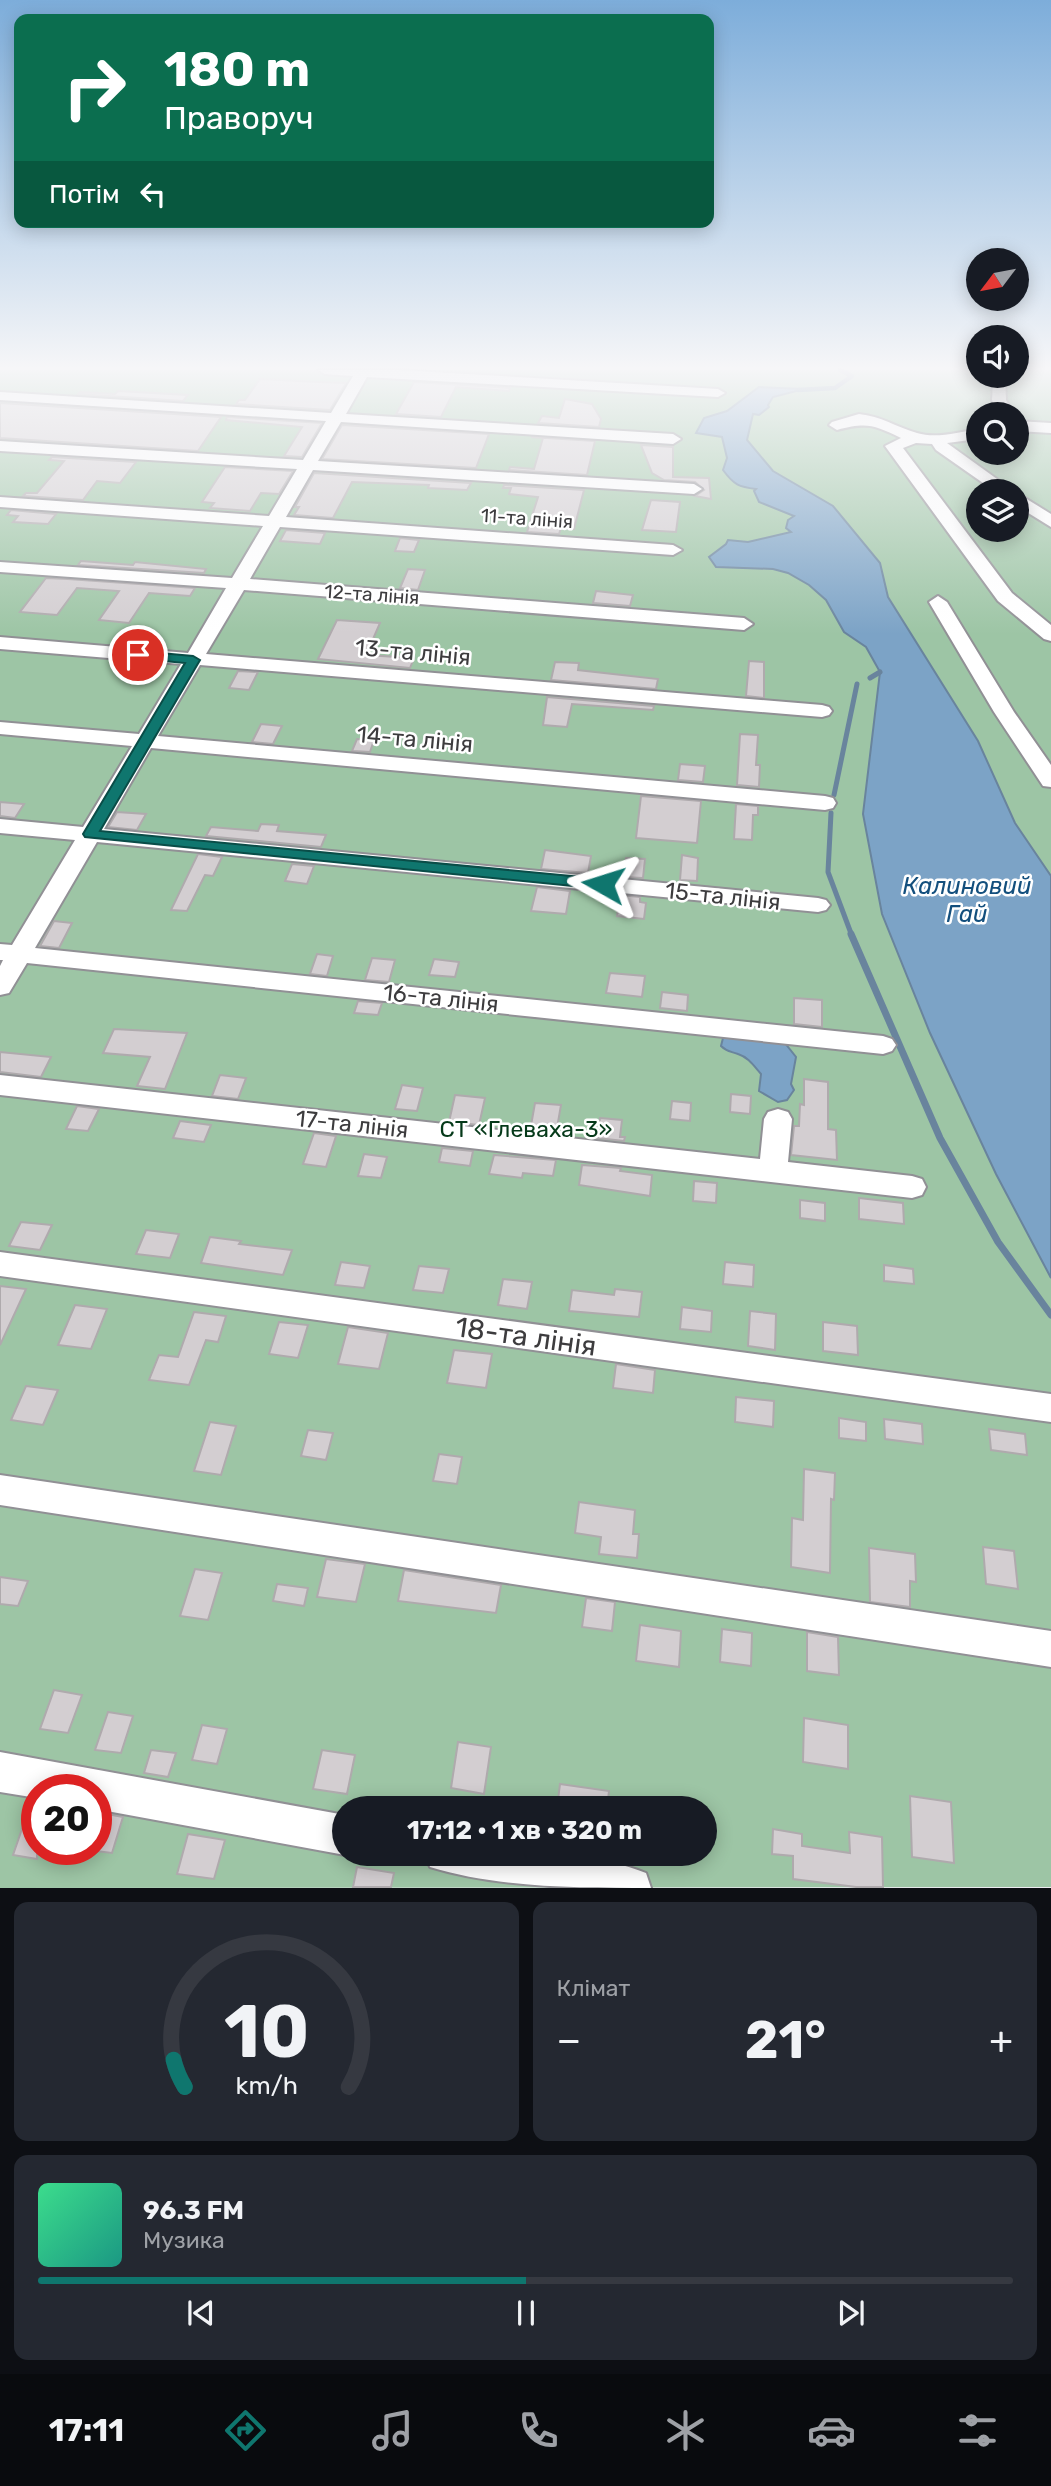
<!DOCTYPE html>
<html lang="uk">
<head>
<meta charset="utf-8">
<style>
  body { margin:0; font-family:Rubik,sans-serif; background:#242831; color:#f1f3f6; height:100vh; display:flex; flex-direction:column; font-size:26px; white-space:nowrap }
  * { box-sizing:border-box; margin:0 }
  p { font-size:23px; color:#9ea1a6 }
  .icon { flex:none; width:38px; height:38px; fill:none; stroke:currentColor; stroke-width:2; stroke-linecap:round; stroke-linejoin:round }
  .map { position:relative; height:1888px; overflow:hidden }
  .sheet { display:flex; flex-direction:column; gap:14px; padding:14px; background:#0d0f14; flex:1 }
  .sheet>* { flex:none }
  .hud { position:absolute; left:14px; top:14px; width:700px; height:214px; border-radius:14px; box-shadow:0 4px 18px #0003; background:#0b6e4f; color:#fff; overflow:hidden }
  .needle { width:46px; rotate:238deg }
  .tools { position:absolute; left:966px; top:248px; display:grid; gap:14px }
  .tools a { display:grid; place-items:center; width:63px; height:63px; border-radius:50%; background:#171b24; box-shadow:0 4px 18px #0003; font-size:35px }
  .speed { position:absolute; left:21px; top:1774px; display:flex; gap:14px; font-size:35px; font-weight:700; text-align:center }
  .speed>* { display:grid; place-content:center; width:91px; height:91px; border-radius:50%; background:#171b24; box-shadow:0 4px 18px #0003; line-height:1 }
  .speed .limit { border:10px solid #d22; background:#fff; color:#111 }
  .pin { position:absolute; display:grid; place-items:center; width:60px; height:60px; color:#fff; margin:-30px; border:4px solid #fff; border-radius:50%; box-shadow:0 2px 7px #0007 }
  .me { position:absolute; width:77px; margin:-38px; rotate:276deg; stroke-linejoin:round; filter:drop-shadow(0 0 5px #0008) }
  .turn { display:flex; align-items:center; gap:24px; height:147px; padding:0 35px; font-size:32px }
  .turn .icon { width:91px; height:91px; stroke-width:2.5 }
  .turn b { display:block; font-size:49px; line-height:60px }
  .then { display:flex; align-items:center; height:66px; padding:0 35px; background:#0003; gap:14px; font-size:26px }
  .big { font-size:52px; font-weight:700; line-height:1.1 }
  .sheet .tile { flex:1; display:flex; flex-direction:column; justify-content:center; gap:10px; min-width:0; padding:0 24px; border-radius:14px; background:#242831 }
  .sheet .dial { align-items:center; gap:0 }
  .dial svg { height:182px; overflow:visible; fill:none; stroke:#363941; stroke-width:7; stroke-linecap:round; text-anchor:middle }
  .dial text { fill:#f1f3f6; stroke:none }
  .song { display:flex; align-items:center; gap:21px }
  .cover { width:84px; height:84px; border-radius:10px; background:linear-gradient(135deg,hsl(150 70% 55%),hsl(170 70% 35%)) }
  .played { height:7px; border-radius:4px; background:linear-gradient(90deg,#0f766e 50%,#363941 50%) }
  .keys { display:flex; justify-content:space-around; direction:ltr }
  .heat { display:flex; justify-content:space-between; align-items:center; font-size:38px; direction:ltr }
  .sheet .tiles { flex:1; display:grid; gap:14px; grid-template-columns:1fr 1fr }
  .tile:last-child { grid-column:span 2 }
  .trip { position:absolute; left:332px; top:1796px; width:385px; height:70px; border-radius:35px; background:#171b24; box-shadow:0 4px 18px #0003; font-weight:700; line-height:70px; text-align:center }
  .tab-bar { display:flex; height:112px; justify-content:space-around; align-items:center; background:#090b0e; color:#9ea1a6 }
  .tab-bar .icon { width:49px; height:49px }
  .tab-bar .active { color:#0f766e }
  .tab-bar b { font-size:32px; color:#f1f3f6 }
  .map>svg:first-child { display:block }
  .green { fill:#9dc5a5; fill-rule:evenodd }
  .water { fill:#7ca3c6; stroke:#69849d; stroke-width:2 }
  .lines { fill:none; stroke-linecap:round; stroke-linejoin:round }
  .stream-far2 { stroke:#69849d; stroke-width:4.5 }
  .stream-far1 { stroke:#69849d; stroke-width:5 }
  .stream { stroke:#69849d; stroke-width:7 }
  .building { fill:#d3ced1; stroke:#afaaad; stroke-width:2 }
  .minor-casing { stroke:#919095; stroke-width:4 }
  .minor { fill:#fff; fill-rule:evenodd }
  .route { fill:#0f766e; stroke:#0a4d48; stroke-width:2 }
  .labels { text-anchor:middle; stroke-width:5; stroke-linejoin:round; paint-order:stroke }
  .far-street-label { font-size:19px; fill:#3d3c3e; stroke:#fff }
  .street-label { font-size:23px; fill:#3d3c3e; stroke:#fff }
  .park-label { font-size:23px; fill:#053919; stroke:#fff }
  .water-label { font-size:24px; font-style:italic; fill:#134f7d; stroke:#fff }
  .near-street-label { font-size:28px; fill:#3d3c3e; stroke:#fff }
</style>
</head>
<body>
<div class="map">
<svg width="1051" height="1888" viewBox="0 0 1051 1888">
  <rect width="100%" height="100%" fill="#ecebf0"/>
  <path class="green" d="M0 370H978V376H1017V370H1051V1887L0 1888ZM978 415H1017V453H978ZM978 492H1017V530H978ZM37 1790H96V1850H37ZM345 1808H705V1853H345Z"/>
  <g class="water">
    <path d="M759 387 804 389 773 397 768 405 769 407 759 415 753 414 747 440 773 471 833 506 880 563 888 597 978 741 1015 823 1051 876V1278L996 1174 930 1033 882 914 863 814 880 672 866 647 844 632 826 600 809 585 788 573 773 569 716 567 709 557 726 544 728 540 748 542 791 532 786 528 788 520 794 516 759 502 754 491 756 489C739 487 734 485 723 470L727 458 722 437 696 433 704 418 727 411Z"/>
    <path d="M730 1036 784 1042 796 1057 791 1084 794 1090 787 1100 778 1102 759 1091 761 1074C754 1066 748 1057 738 1054 730 1051 727 1052 721 1046L723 1038Z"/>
  </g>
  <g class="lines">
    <path class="stream-far2" d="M798 390 835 388 852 376 840 370"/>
    <g class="stream-far1">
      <path d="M870 678 880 672"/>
      <path d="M834 795 857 684"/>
      <path d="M831 813 828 872 852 936"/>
    </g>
    <path class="stream" d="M851 934 940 1138 998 1242 1051 1315"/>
  </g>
  <g class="building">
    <path d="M260 379 318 382 346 383 330 410 236 404 239 400H245Z"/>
    <path d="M414 382 510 388 509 391 456 387 441 417 396 414Z"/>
    <path d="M118 391 188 395 183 401 78 394 80 392 115 394Z"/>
    <path d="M565 399 592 404 601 419 599 427 538 423 542 416 559 418Z"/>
    <path d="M0 403 221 417 198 451 0 438Z"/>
    <path d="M227 417 322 423 302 457 284 456 302 427 226 420Z"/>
    <path d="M342 425 489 434 476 468 322 459Z"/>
    <path d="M531 437 595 441 587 475 509 470 510 467 534 469 543 438Z"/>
    <path d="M641 445 673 447V477L709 478 711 499 695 496 704 490 695 482 664 480 652 473Z"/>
    <path d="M52 457 136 462 120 483 97 481 83 500 23 496 26 493H37L64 461 49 460Z"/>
    <path d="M225 467 293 471 279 494 261 493 250 511 210 508 214 503 202 502Z"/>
    <path d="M314 473 471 483 467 490 428 488 429 485 352 482 333 518 294 515 299 507H295Z"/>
    <path d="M504 485 584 490 574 529 561 528 559 534 527 532 538 497 509 494 511 488H503Z"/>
    <path d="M651 500 680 502 676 532 642 530Z"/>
    <path d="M11 510 56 514 48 524 13 522 18 516 7 515Z"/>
    <path d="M286 530 325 533 320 544 280 541Z"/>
    <path d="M400 538 419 540 414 552 395 551Z"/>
    <path d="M81 561 133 565 135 562 206 569 204 573 78 565Z"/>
    <path d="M408 569 425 570 418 590 400 588Z"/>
    <path d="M46 578 68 579 195 588 190 596 149 593 129 623 99 620 119 591 77 588 57 615 20 612Z"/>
    <path d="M596 591 633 595 630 606 593 603Z"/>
    <path d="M337 620 380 623 366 655 414 658 410 668 318 659Z"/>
    <path d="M749 661 764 662V698L746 696Z"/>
    <path d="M555 662 579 663 578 670 658 679 656 689 551 680Z"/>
    <path d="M238 671 258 672 249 690 229 688Z"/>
    <path d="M547 697 654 706 653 710 572 704 567 727 543 725Z"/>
    <path d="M261 724 282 726 273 744 252 742Z"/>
    <path d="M740 734 758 735 756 765H760L759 787 737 785Z"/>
    <path d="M357 739 374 740 370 752 352 751Z"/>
    <path d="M680 764 705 766 703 782 678 780Z"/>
    <path d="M641 796 701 801 697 843 636 838Z"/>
    <path d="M0 802 24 804 15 818 0 816Z"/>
    <path d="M736 804 758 806V815H753L752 840 734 839Z"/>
    <path d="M117 812 146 814 137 830 108 827Z"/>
    <path d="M261 824 279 825 277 831 326 835 321 847 206 836 211 827 258 831Z"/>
    <path d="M545 850 591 856 588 873 541 869Z"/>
    <path d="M198 854 222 857 213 876 205 875 187 911 171 910Z"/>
    <path d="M682 855 698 858 697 881 680 880Z"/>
    <path d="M626 858 645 859 643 878 623 877Z"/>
    <path d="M292 864 314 866 307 884 285 881Z"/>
    <path d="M537 887 570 891 566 914 531 911Z"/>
    <path d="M620 895 640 897V902L646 903 644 919 617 916Z"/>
    <path d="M54 921 72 923 59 948 40 946Z"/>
    <path d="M317 954 333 956 327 976 310 974Z"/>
    <path d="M372 958 395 960 389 982 365 980Z"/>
    <path d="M434 959 459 962 455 977 429 975Z"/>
    <path d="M610 973 645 976 642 997 606 993Z"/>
    <path d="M662 992 688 995 687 1011 660 1008Z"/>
    <path d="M794 998 822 1000V1027L794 1024Z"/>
    <path d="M358 1001 382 1003 378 1015 354 1013Z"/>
    <path d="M114 1029 187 1033 165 1089 137 1086 150 1057 103 1053Z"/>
    <path d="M0 1052 51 1057 41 1077 0 1072Z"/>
    <path d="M220 1075 246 1078 238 1099 212 1096Z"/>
    <path d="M804 1079 828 1082V1129L836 1130 837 1160 791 1155 794 1126H799L800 1104 804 1105Z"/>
    <path d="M402 1085 423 1088 417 1111 395 1109Z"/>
    <path d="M731 1094 751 1096 750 1114 730 1112Z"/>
    <path d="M455 1095 485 1098 479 1125 449 1122Z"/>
    <path d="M672 1101 691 1103 690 1121 670 1119Z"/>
    <path d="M535 1103 561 1105 556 1134 530 1131Z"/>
    <path d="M77 1106 99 1109 88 1131 66 1129Z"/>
    <path d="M600 1118 622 1120 620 1137H625L624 1141 597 1138Z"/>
    <path d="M180 1121 211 1125 204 1142 173 1138Z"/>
    <path d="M314 1133 336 1136 326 1167 303 1164Z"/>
    <path d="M442 1148 473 1151 470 1166 439 1162Z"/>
    <path d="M364 1154 387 1157 381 1178 358 1176Z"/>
    <path d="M494 1155 556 1160 553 1176 523 1173 522 1178 489 1174Z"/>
    <path d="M582 1165 621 1168 620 1171 652 1175 650 1196 579 1185Z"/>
    <path d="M694 1181 717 1183 716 1203 693 1201Z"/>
    <path d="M859 1198 903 1203 904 1224 859 1219Z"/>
    <path d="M800 1200 825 1203V1221L800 1218Z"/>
    <path d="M21 1222 52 1225 40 1250 9 1246Z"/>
    <path d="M146 1230 179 1234 170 1258 136 1254Z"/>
    <path d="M210 1237 241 1241 239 1244 292 1250 283 1275 201 1263Z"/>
    <path d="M341 1262 370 1266 364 1288 335 1285Z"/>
    <path d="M725 1262 754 1265 753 1287 723 1284Z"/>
    <path d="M884 1265 913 1269 914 1284 884 1281Z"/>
    <path d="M419 1266 449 1269 443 1293 413 1290Z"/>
    <path d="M503 1279 532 1282 527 1309 498 1305Z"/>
    <path d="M0 1286 26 1289 0 1345Z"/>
    <path d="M615 1289 642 1292 639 1317 569 1311 572 1290 614 1295Z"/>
    <path d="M75 1305 107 1309 91 1349 58 1345Z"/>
    <path d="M682 1307 712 1311 711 1332 680 1329Z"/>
    <path d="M750 1311 776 1314 775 1350 748 1346Z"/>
    <path d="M194 1312 226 1316 218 1342 206 1340 189 1385 149 1380 159 1355 178 1357Z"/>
    <path d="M279 1322 308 1325 298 1358 269 1354Z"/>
    <path d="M823 1322 857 1326 858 1355 823 1351Z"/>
    <path d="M348 1327 388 1333 379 1369 338 1364Z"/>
    <path d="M454 1350 492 1354 486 1388 447 1383Z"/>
    <path d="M616 1364 655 1370 653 1393 613 1388Z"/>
    <path d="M26 1386 58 1390 43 1425 11 1420Z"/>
    <path d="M736 1397 774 1401 773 1427 735 1422Z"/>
    <path d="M839 1418 866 1422V1441L839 1438Z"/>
    <path d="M884 1419 922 1424 923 1444 885 1439Z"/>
    <path d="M210 1422 236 1426 221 1475 194 1471Z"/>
    <path d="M989 1429 1025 1434 1027 1455 991 1450Z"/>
    <path d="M308 1430 333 1433 326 1460 301 1456Z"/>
    <path d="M439 1454 462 1457 457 1484 433 1481Z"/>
    <path d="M804 1469 835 1473 834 1500 831 1499 830 1573 791 1567 792 1518 803 1520Z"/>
    <path d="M579 1502 635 1510 633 1534H639L637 1558 599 1554 601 1537 575 1533Z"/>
    <path d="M983 1547 1014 1551 1018 1589 986 1584Z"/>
    <path d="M869 1548 915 1554 916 1582 910 1581V1607L870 1602Z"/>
    <path d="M326 1559 365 1564 356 1602 317 1597Z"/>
    <path d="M195 1569 222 1573 208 1620 180 1616Z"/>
    <path d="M404 1570 501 1585 496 1613 398 1601Z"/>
    <path d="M0 1577 28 1581 18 1606 0 1604Z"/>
    <path d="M277 1584 308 1588 304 1606 273 1601Z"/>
    <path d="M586 1598 615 1602 612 1631 582 1627Z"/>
    <path d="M640 1625 681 1631 679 1667 636 1661Z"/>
    <path d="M722 1629 752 1633 751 1666 720 1662Z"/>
    <path d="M807 1632 838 1637 839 1675 807 1671Z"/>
    <path d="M54 1690 82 1695 68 1733 40 1729Z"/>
    <path d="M108 1712 133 1716 121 1753 95 1750Z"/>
    <path d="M804 1718 848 1725V1769L803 1762Z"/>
    <path d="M202 1725 227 1729 217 1764 192 1760Z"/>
    <path d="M458 1742 491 1747 484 1794 451 1788Z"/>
    <path d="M151 1750 176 1753 168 1777 144 1773Z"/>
    <path d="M322 1750 355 1755 347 1794 313 1789Z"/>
    <path d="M560 1784 609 1791 607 1808H557Z"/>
    <path d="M910 1796 951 1802 954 1863 912 1857Z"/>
    <path d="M32 1800 37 1801V1859L13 1855Z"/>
    <path d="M96 1812 123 1817 112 1853 96 1851Z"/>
    <path d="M773 1829 802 1834V1846L850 1853 849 1832 882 1837 883 1887H856L793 1879V1856L772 1854Z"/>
    <path d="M188 1834 225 1840 214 1879 177 1874Z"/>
    <path d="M357 1867 394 1873 391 1887H353Z"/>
  </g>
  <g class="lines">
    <g class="minor-casing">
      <g id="minor">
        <path d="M318 370H399L718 389 725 393 718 397 367 377 346 414 673 434 681 439 673 444 341 422 318 461 694 484 702 489 694 494 313 470 286 517 673 545 682 550 673 555 280 527 250 579 744 618 753 624 744 630 244 590 206 654 822 705 829 707 832 711 829 715 822 717 200 665 158 736 825 796 833 798 836 803 833 808 825 810 151 748 104 829 818 898 826 900 830 905 826 910 818 912 97 842 35 948 883 1036 892 1039 896 1045 892 1051 883 1054 27 963 9 993 0 995V966L3 960H0V944L12 945 75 840 0 833V819L83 827 132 746 0 734V722L139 734 181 664 0 649V637L188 653 226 588 0 572V562L232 578 263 526 0 507V497L269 516 297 469 0 451V441L303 460 326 421 0 400V392L331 413 353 376 325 374Z"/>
        <path d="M986 376 1005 378 1006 400 1014 415H998L992 400 993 382Z"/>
        <path d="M859 414C881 416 896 427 917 433 936 439 959 432 978 429V439L947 443 1015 492H996L936 450 932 444 916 443 903 448 1012 593 1051 625V641L1044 639 998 601 885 446 901 438C874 425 867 422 837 430L829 425 832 422Z"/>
        <path d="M1017 421 1051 423V433L1017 431Z"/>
        <path d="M1017 493 1051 514V527L1017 506Z"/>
        <path d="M938 596 947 602 1014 712 1051 765V787L1043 786 994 712 929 602Z"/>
        <path d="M0 1075 760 1159 764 1119 768 1112 778 1109 788 1112 792 1119 788 1162 912 1176 922 1179 926 1187 922 1195 912 1198 0 1095Z"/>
        <path d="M0 1252 1051 1394V1422L0 1276Z"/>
        <path d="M0 1475 1051 1631V1667L0 1505Z"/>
        <path d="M0 1752 345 1815V1853H349L345 1855 96 1809V1790H37V1798L0 1792Z"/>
        <path d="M424 1853C496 1853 577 1845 646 1873L651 1888C579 1888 498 1888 430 1867Z"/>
      </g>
    </g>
    <use href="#minor" class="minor"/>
  </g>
  <linearGradient id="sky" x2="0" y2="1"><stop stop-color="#7dadda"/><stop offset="0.58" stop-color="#f6f6f8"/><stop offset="1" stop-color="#f6f6f8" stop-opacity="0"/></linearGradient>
  <rect width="1051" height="634" fill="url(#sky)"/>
  <path class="route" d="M138 651 193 656 200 660 100 831 603 879 610 884 603 889 85 837 83 834 185 663 134 658V652Z"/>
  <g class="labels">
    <g class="far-street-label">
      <text transform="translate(527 518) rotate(4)" y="7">11-та лінія</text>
      <text transform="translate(372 594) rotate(4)" y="7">12-та лінія</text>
    </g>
    <g class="street-label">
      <text transform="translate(413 652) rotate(5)" y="8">13-та лінія</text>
      <text transform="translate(415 739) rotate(5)" y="8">14-та лінія</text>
      <text transform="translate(723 896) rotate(6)" y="8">15-та лінія</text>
      <text transform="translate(441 998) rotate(6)" y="8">16-та лінія</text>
      <text transform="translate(352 1124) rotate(6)" y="8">17-та лінія</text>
    </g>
    <g class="park-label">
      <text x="526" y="1137">СТ «Глеваха-3»</text>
    </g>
    <g class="water-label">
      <text x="967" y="894">Калиновий<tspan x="967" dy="28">Гай</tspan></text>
    </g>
    <g class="near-street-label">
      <text transform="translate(526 1336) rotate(8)" y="10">18-та лінія</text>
    </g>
  </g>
</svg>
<div class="tools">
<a><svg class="needle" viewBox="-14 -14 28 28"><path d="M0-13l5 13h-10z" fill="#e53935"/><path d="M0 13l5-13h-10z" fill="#9ea1a6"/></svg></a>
<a><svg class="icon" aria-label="sound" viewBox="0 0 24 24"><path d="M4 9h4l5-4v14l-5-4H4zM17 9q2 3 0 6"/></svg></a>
<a><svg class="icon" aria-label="search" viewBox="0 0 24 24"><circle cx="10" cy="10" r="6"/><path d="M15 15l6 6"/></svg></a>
<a><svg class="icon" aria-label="layers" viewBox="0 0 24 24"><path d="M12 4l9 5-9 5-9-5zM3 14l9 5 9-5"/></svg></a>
</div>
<div class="speed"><div class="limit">20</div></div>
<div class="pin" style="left:138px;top:655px;background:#d93025"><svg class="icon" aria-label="arrive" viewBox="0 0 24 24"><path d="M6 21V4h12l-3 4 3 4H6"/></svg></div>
<svg class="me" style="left:603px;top:884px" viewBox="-20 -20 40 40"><path d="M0-17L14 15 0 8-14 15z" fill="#0f766e" stroke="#fff" stroke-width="4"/></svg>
<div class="trip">17:12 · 1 хв · 320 m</div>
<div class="hud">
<div class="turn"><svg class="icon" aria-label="right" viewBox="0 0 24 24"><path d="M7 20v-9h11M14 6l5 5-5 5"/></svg><div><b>180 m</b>Праворуч</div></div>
<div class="then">Потім<svg class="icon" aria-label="left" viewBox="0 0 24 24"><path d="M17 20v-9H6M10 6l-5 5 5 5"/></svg></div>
</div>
</div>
<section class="sheet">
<div class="tiles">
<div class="tile dial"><svg viewBox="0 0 100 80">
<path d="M14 69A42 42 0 1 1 86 69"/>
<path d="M14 69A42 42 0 0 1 9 57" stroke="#0f766e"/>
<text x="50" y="56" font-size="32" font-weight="700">10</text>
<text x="50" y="72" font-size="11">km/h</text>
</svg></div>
<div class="tile"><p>Клімат</p>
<div class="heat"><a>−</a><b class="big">21°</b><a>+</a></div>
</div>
<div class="tile">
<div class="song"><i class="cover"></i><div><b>96.3 FM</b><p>Музика</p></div></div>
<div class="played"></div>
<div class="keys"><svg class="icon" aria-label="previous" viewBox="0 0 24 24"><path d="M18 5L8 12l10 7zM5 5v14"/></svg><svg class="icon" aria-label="pause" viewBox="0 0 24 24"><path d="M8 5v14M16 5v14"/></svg><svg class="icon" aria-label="next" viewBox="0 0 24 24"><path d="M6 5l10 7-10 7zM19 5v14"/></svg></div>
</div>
</div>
</section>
<nav class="tab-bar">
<b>17:11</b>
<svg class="icon active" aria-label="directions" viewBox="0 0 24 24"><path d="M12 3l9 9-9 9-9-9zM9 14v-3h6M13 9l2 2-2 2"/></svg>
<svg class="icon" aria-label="music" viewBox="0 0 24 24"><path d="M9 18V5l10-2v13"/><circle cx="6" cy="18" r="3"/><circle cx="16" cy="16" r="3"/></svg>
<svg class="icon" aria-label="phone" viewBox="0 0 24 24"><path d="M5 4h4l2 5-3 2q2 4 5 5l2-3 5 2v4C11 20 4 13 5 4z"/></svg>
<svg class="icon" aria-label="climate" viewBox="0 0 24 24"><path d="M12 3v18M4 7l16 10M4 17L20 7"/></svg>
<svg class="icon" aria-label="car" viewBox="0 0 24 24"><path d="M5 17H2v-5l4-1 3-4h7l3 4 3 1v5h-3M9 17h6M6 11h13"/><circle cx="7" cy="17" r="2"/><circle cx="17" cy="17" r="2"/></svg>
<svg class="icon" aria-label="filters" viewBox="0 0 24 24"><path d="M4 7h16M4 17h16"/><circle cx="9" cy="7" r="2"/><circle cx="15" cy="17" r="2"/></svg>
</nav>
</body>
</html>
